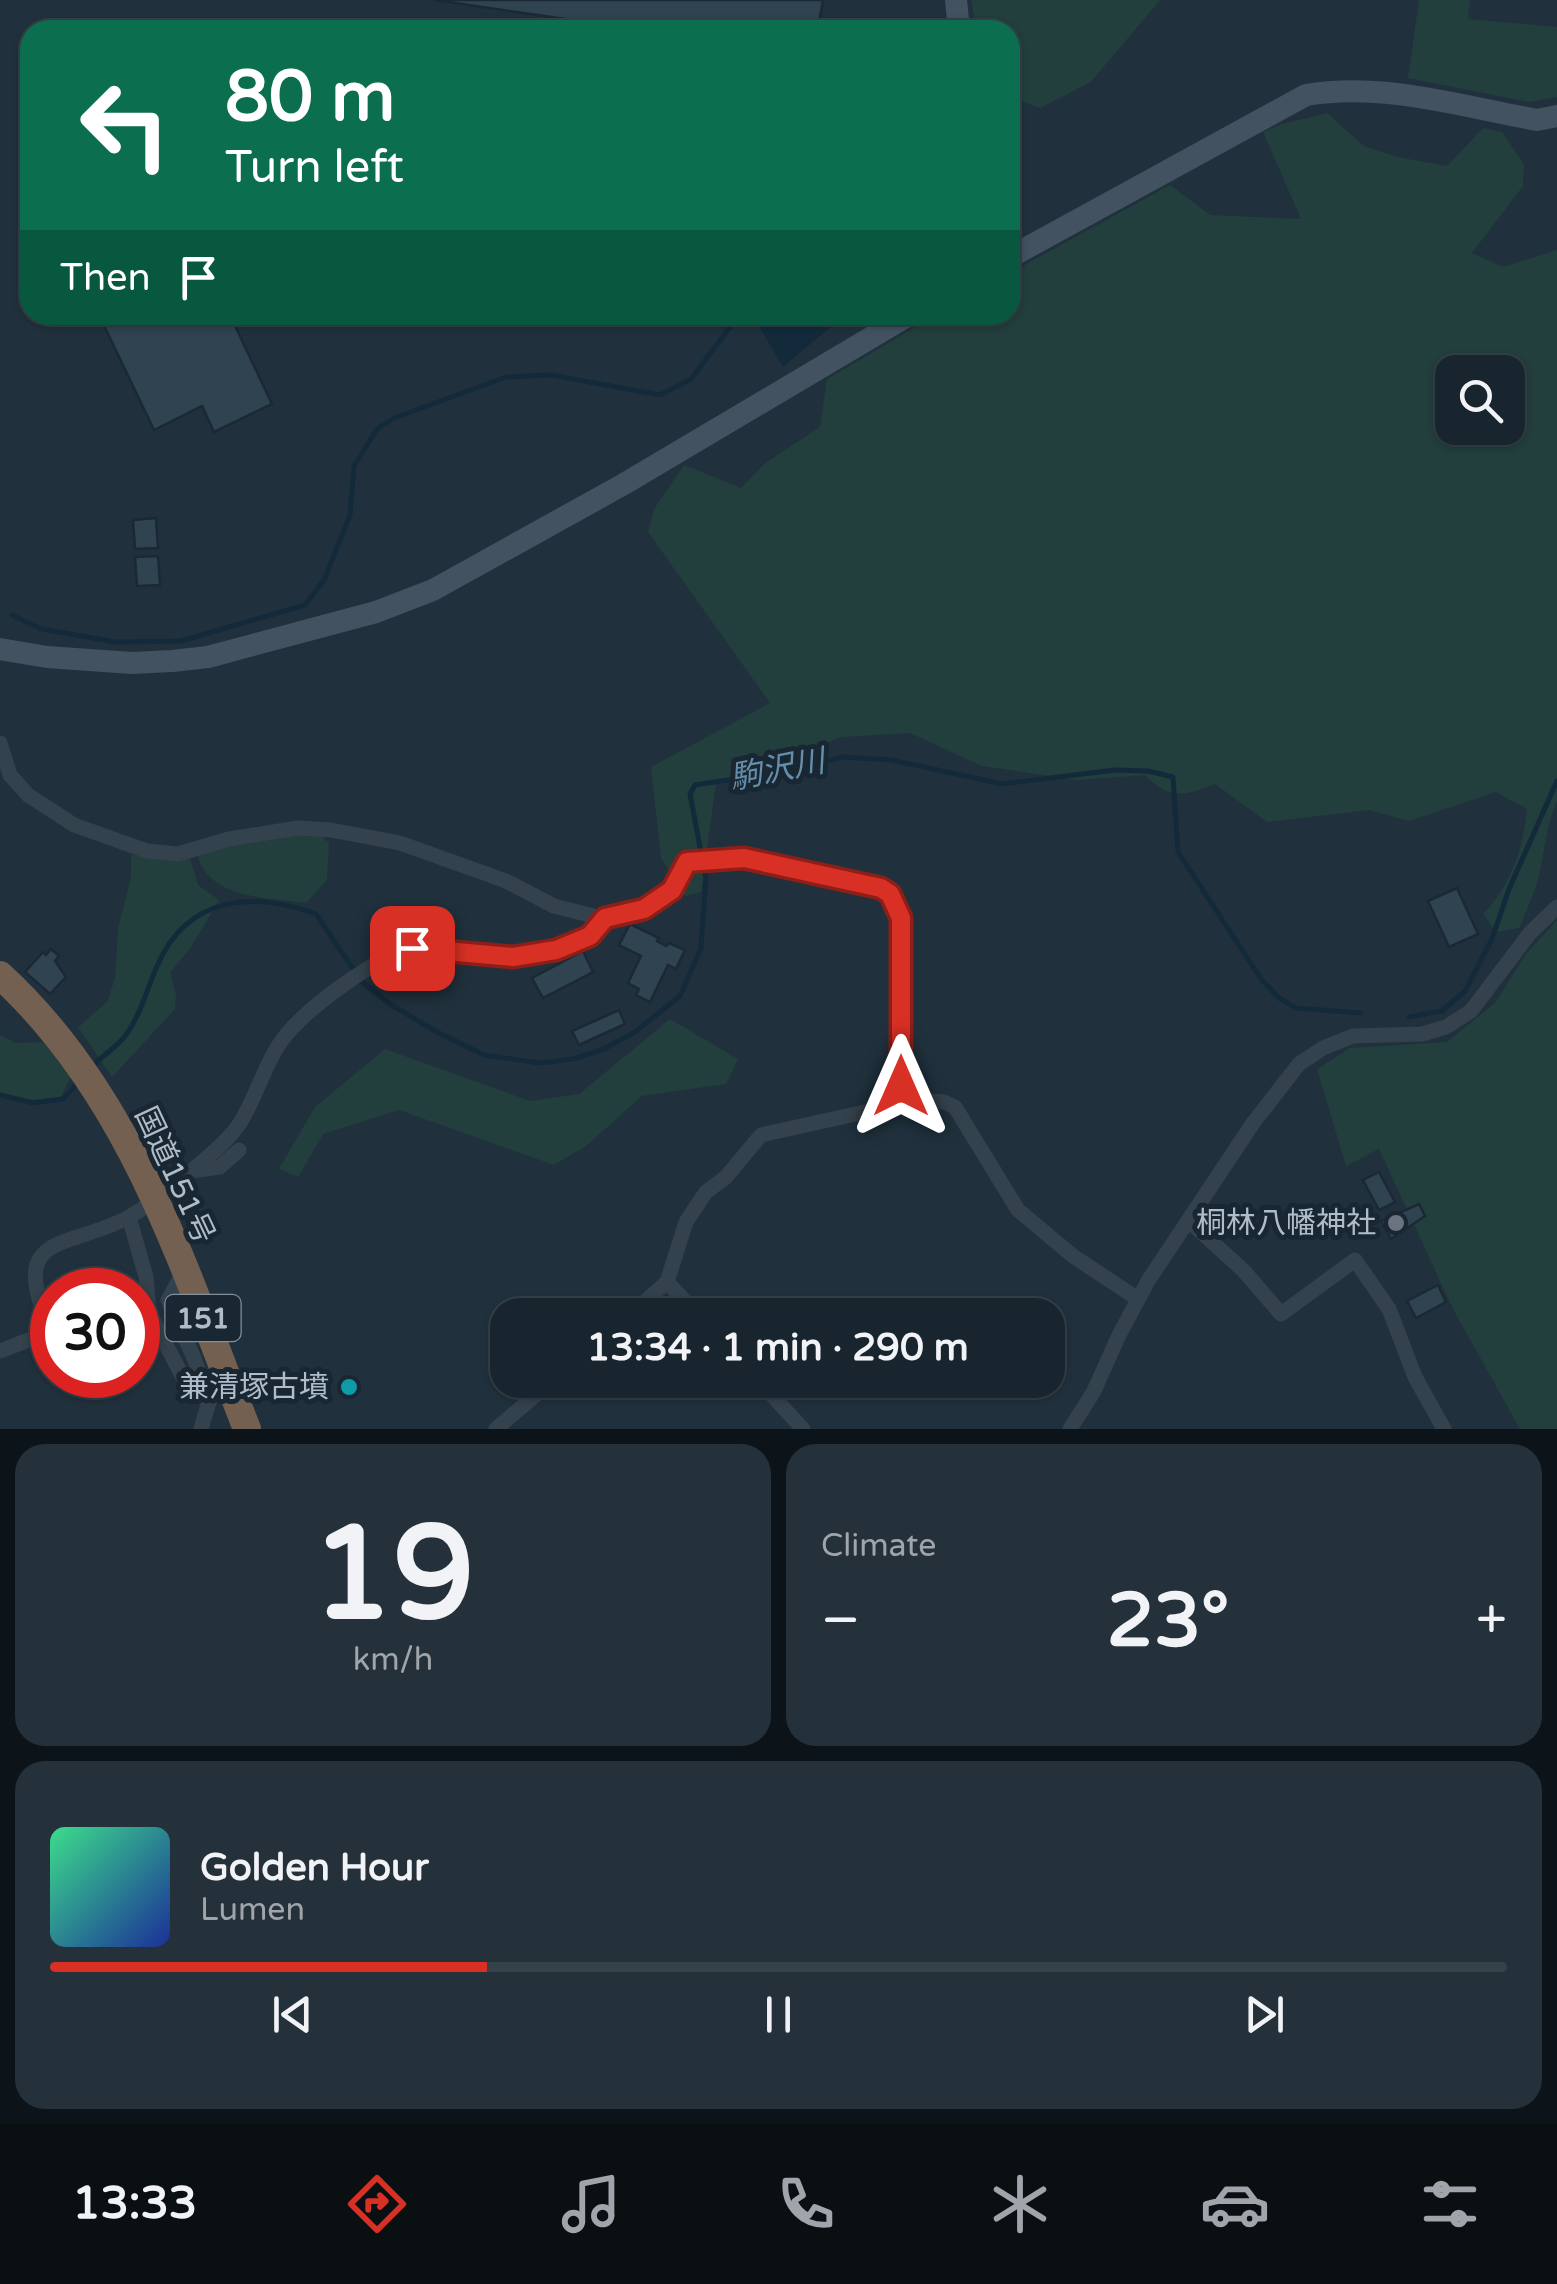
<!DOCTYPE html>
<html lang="en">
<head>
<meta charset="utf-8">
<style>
  body { margin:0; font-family:"Varela Round","Noto Sans JP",sans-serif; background:#25313a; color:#f1f3f6; height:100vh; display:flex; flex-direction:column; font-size:38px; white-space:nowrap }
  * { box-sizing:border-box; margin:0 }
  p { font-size:32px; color:#9fa5aa }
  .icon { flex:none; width:55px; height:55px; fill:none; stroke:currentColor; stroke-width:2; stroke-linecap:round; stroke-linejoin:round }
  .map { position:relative; height:1429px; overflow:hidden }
  .sheet { display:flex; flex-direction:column; gap:15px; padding:15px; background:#0d1419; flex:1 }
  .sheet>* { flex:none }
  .banner { position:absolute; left:20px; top:20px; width:1000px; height:305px; border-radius:30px; box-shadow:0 2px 8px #0004,0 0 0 2px #36424a; background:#0b6e4f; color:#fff; overflow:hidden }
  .tools { position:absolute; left:1435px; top:355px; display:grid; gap:20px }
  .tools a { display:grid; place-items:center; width:90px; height:90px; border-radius:20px; background:#18252e; box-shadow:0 2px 8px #0004,0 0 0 2px #36424a; font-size:50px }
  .speed { position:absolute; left:30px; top:1268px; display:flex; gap:20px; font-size:50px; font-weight:700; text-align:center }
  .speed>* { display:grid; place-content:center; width:130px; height:130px; border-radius:50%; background:#18252e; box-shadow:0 2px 8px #0004,0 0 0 2px #36424a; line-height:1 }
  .speed .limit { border:15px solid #d22; background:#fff; color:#111 }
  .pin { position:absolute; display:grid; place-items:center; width:85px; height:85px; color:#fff; margin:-42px; border-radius:20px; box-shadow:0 5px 15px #0006 }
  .me { position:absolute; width:110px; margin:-55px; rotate:0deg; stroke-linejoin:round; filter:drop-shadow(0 0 8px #0008) }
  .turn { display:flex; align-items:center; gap:35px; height:210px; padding:0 40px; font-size:45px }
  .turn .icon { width:130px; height:130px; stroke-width:2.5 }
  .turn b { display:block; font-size:70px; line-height:85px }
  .then { display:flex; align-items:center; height:95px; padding:0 40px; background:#0003; gap:20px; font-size:38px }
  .big { font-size:75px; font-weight:700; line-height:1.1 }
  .sheet .tile { flex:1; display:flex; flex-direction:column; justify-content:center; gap:15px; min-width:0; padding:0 35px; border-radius:30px; background:#25313a }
  .sheet .dial { align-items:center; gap:0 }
  .dial b { font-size:130px; line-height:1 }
  .song { display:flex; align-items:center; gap:30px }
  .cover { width:120px; height:120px; border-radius:15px; background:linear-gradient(135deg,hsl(150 70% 55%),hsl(230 70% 35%)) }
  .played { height:10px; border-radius:5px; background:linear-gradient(90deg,#d93025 30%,#36424a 30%) }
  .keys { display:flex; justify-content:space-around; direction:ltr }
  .heat { display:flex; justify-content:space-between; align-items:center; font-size:55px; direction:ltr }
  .sheet .tiles { flex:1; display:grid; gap:15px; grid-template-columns:1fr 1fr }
  .tile:last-child { grid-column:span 2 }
  .trip { position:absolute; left:490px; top:1298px; width:575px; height:100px; border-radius:30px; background:#18252e; box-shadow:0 2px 8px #0004,0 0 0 2px #36424a; font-weight:700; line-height:100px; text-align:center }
  .tabs { display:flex; height:160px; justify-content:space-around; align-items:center; background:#0a0f12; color:#9fa5aa }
  .tabs .icon { width:70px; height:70px }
  .tabs .current { color:#d93025 }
  .tabs b { font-size:45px; color:#f1f3f6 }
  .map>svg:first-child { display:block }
  .green { fill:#223e3d; fill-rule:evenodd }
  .water { fill:#132a3b }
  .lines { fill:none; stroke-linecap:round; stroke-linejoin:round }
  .stream { stroke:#132a3b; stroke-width:5 }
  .building { fill:#2f4351; stroke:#1b2934; stroke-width:2.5 }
  .street { stroke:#34424d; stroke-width:15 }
  .secondary { stroke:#425260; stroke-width:22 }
  .highway { stroke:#746050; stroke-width:28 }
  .route-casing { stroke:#8d1f18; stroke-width:25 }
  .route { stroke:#d93025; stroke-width:18 }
  .worship-dot { fill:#6b7280; stroke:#192732; stroke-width:4 }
  .culture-dot { fill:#0f9aa8; stroke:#192732; stroke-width:4 }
  .labels { text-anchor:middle; stroke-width:10; stroke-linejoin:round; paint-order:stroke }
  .shield { fill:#192732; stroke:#82909c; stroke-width:2.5 }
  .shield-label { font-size:28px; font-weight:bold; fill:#afbdc9 }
  .street-label { font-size:30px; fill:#afbdc9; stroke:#192732 }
  .poi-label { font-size:30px; fill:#afbdc9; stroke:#192732; text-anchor:end }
  .water-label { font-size:32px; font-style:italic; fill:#658eab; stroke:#192732 }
</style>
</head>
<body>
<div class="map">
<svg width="1557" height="1429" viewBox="0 0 1557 1429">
  <rect width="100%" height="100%" fill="#20313d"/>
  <g class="green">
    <path d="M971 0H1160L1091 82 1040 108 1010 97V30H976Z"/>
    <path d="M1419 0H1470L1468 19 1557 27V97L1529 102 1408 78Z"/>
    <path d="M1327 113 1364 146 1397 157 1447 166 1483 128 1502 132 1524 164 1523 186 1472 253 1503 267 1557 250V801C1547 824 1546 841 1541 865 1538 887 1528 907 1519 928L1496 932 1483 914C1511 885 1523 849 1527 809L1496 792 1409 821 1369 810 1267 822 1215 784C1185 796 1169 800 1145 775L1076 780 982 766 910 733 842 737 716 783 701 892 685 896 661 858 651 767 770 703 648 532 654 509 684 465 741 488 764 464 820 427 827 379 936 315H1010V273L1170 185 1210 215 1301 219 1263 132 1282 124ZM1452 372H1508V428H1452Z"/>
    <path d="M270 834H320L329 843 327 880 306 903C267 897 212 900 198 857L211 848Z"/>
    <path d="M131 855 190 858 198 885 219 900 191 947 170 973 176 995 175 1009 112 1077 78 1027 108 1001 115 977 118 928 131 878Z"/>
    <path d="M1557 920V1429H1520L1453 1309 1379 1149 1346 1166 1317 1069 1350 1048 1447 1042 1495 1003 1526 954Z"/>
    <path d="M670 1019 738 1059 726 1084 642 1096 586 1146 554 1165 399 1110 323 1134 298 1177 279 1169 315 1107 385 1049 530 1101 579 1094Z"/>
    <path d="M0 1035 15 1043 47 1042 71 1076 61 1097 33 1100 0 1093Z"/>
  </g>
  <path class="water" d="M753 315H845L783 367 757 323 751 326 747 319Z"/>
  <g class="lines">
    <g class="stream">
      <path d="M12 615 41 629 116 642 181 641 305 605 324 580 350 515 354 466 377 429 394 418 506 377 551 375 660 395 691 379 739 315"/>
      <path d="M1409 1017 1442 1011 1465 991 1492 939 1509 889 1557 781"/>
      <path d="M93 1066C103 1055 118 1046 126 1035 142 1012 147 988 158 964 188 896 253 891 316 914L361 981 390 1004 435 1031 484 1055 540 1063 573 1059 604 1049 635 1032 680 996 701 948 706 879 690 794 695 785 793 770 843 757 892 760 1002 784 1115 770 1148 771 1173 777 1178 852 1261 979 1279 998 1296 1008 1360 1013"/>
      <path d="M0 1095 33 1103 63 1099 79 1082"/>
    </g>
  </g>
  <g class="building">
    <path d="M434 0H823L818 30H641Z"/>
    <path d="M99 315H230L272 404 214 432 202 406 154 430Z"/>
    <path d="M156 518 158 548 135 549 133 520Z"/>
    <path d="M158 556 160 585 137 586 135 557Z"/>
    <path d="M1457 888 1478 934 1449 947 1428 901Z"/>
    <path d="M630 924 659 938 657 941 666 946 669 943 685 950 676 969 668 965 650 1002 636 995 639 989 628 983 641 956 619 945Z"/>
    <path d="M51 949 59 956 55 961 66 977 50 994 25 972 43 952 46 955Z"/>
    <path d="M583 951 593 972 543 998 532 978Z"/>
    <path d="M619 1010 625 1024 579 1045 572 1031Z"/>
    <path d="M1379 1172 1395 1202 1379 1210 1363 1180Z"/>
    <path d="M1419 1204 1425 1216 1391 1239 1381 1221Z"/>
    <path d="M1438 1285 1446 1302 1416 1318 1407 1301Z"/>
  </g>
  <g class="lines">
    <g class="street">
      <path d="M0 743 10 775 28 795 74 825 147 851 178 854 229 839 298 828 331 830 400 843 506 881 554 906 605 919 644 909 672 890 687 862 744 858 881 888 890 894 901 919V1086L896 1098 883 1108 761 1135 726 1177 706 1192 686 1222 667 1282 698 1315"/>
      <path d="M896 1098 944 1102 955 1107 1018 1210 1073 1256 1138 1299"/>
      <path d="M191 1171 220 1167 239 1150"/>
      <path d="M129 1217 146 1277 149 1312 189 1389 209 1402"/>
      <path d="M1189 1221 1243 1270 1281 1314 1355 1260 1389 1309 1415 1377 1444 1429"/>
      <path d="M184 1271 168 1300 194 1358 209 1402 201 1429"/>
      <path d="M630 1315 667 1282"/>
      <path d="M0 1351 36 1337 48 1323C8 1231 70 1249 129 1217 150 1205 172 1187 191 1171 207 1158 229 1140 240 1123 257 1096 266 1059 286 1035 311 1005 375 958 412 948 476 953 557 972 605 919"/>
      <path d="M758 1380 803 1429"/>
      <path d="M496 1429 553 1380"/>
      <path d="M1070 1429 1094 1391 1119 1335 1148 1281 1253 1123 1299 1064 1323 1048 1353 1036 1422 1034 1446 1027 1471 1011 1530 933 1557 907"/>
    </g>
    <g class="secondary">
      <path d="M956 0 959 30"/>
      <path d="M1010 257 1306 95C1383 82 1461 106 1537 120L1557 116"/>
      <path d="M0 649 47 657 132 663 172 661 208 657 376 612 433 590 624 484 909 315"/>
    </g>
    <path class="highway" d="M0 975C132 1096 183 1267 247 1429"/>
  </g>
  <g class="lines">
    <g class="route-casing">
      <path id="route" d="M412 948 513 957 556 950 590 936 605 918 644 909 672 890 687 862 744 858 881 888 890 894 901 918V1086"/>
    </g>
    <use href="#route" class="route"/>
  </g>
  <circle class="worship-dot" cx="1396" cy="1223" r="10"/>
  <circle class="culture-dot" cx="349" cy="1387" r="10"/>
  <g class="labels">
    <rect class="shield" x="165.5" y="1295" width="75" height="46" rx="8"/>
    <g class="shield-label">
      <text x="203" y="1328">151</text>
    </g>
    <g class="street-label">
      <text transform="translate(175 1175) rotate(65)" y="10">国道151号</text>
    </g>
    <g class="poi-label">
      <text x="1376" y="1233">桐林八幡神社</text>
      <text x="329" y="1397">兼清塚古墳</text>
    </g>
    <g class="water-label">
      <text transform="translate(777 769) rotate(-11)" y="11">駒沢川</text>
    </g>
  </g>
</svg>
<div class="tools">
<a><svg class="icon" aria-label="search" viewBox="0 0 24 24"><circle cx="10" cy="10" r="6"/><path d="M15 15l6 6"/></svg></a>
</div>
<div class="speed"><div class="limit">30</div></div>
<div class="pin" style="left:412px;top:948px;background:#d93025"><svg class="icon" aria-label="arrive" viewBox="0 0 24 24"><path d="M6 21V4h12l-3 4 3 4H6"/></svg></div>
<svg class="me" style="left:901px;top:1086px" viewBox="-20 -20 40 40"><path d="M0-17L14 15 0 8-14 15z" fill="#d93025" stroke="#fff" stroke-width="4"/></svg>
<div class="trip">13:34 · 1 min · 290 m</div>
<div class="banner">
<div class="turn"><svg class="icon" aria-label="left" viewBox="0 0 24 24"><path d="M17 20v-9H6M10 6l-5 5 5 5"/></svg><div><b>80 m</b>Turn left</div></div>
<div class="then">Then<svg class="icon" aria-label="arrive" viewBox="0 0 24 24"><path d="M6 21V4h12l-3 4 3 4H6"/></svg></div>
</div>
</div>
<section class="sheet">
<div class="tiles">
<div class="tile dial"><b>19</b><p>km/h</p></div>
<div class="tile"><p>Climate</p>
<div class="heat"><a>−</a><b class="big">23°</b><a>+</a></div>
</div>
<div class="tile">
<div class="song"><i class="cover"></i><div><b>Golden Hour</b><p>Lumen</p></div></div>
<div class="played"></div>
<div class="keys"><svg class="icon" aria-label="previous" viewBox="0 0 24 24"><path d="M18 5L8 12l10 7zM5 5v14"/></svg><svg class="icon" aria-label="pause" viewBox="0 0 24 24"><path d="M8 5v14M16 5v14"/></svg><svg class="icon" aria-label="next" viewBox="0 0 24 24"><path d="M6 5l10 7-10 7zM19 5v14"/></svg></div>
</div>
</div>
</section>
<nav class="tabs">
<b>13:33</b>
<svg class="icon current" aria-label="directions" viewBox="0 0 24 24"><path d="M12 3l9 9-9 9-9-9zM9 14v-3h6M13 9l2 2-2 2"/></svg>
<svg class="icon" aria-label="music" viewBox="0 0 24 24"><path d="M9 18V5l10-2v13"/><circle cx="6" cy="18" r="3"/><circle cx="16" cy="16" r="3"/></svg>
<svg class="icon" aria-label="phone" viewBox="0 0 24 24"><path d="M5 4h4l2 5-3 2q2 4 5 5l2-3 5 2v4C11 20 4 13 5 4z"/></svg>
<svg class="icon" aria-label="climate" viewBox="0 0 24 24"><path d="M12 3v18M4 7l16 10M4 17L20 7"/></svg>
<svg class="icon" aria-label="car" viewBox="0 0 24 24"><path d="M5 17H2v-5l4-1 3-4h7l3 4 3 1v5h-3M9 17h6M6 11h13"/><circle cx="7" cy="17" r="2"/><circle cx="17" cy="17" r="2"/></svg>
<svg class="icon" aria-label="filters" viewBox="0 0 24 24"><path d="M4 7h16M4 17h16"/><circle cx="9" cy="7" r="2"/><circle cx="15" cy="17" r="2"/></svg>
</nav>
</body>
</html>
